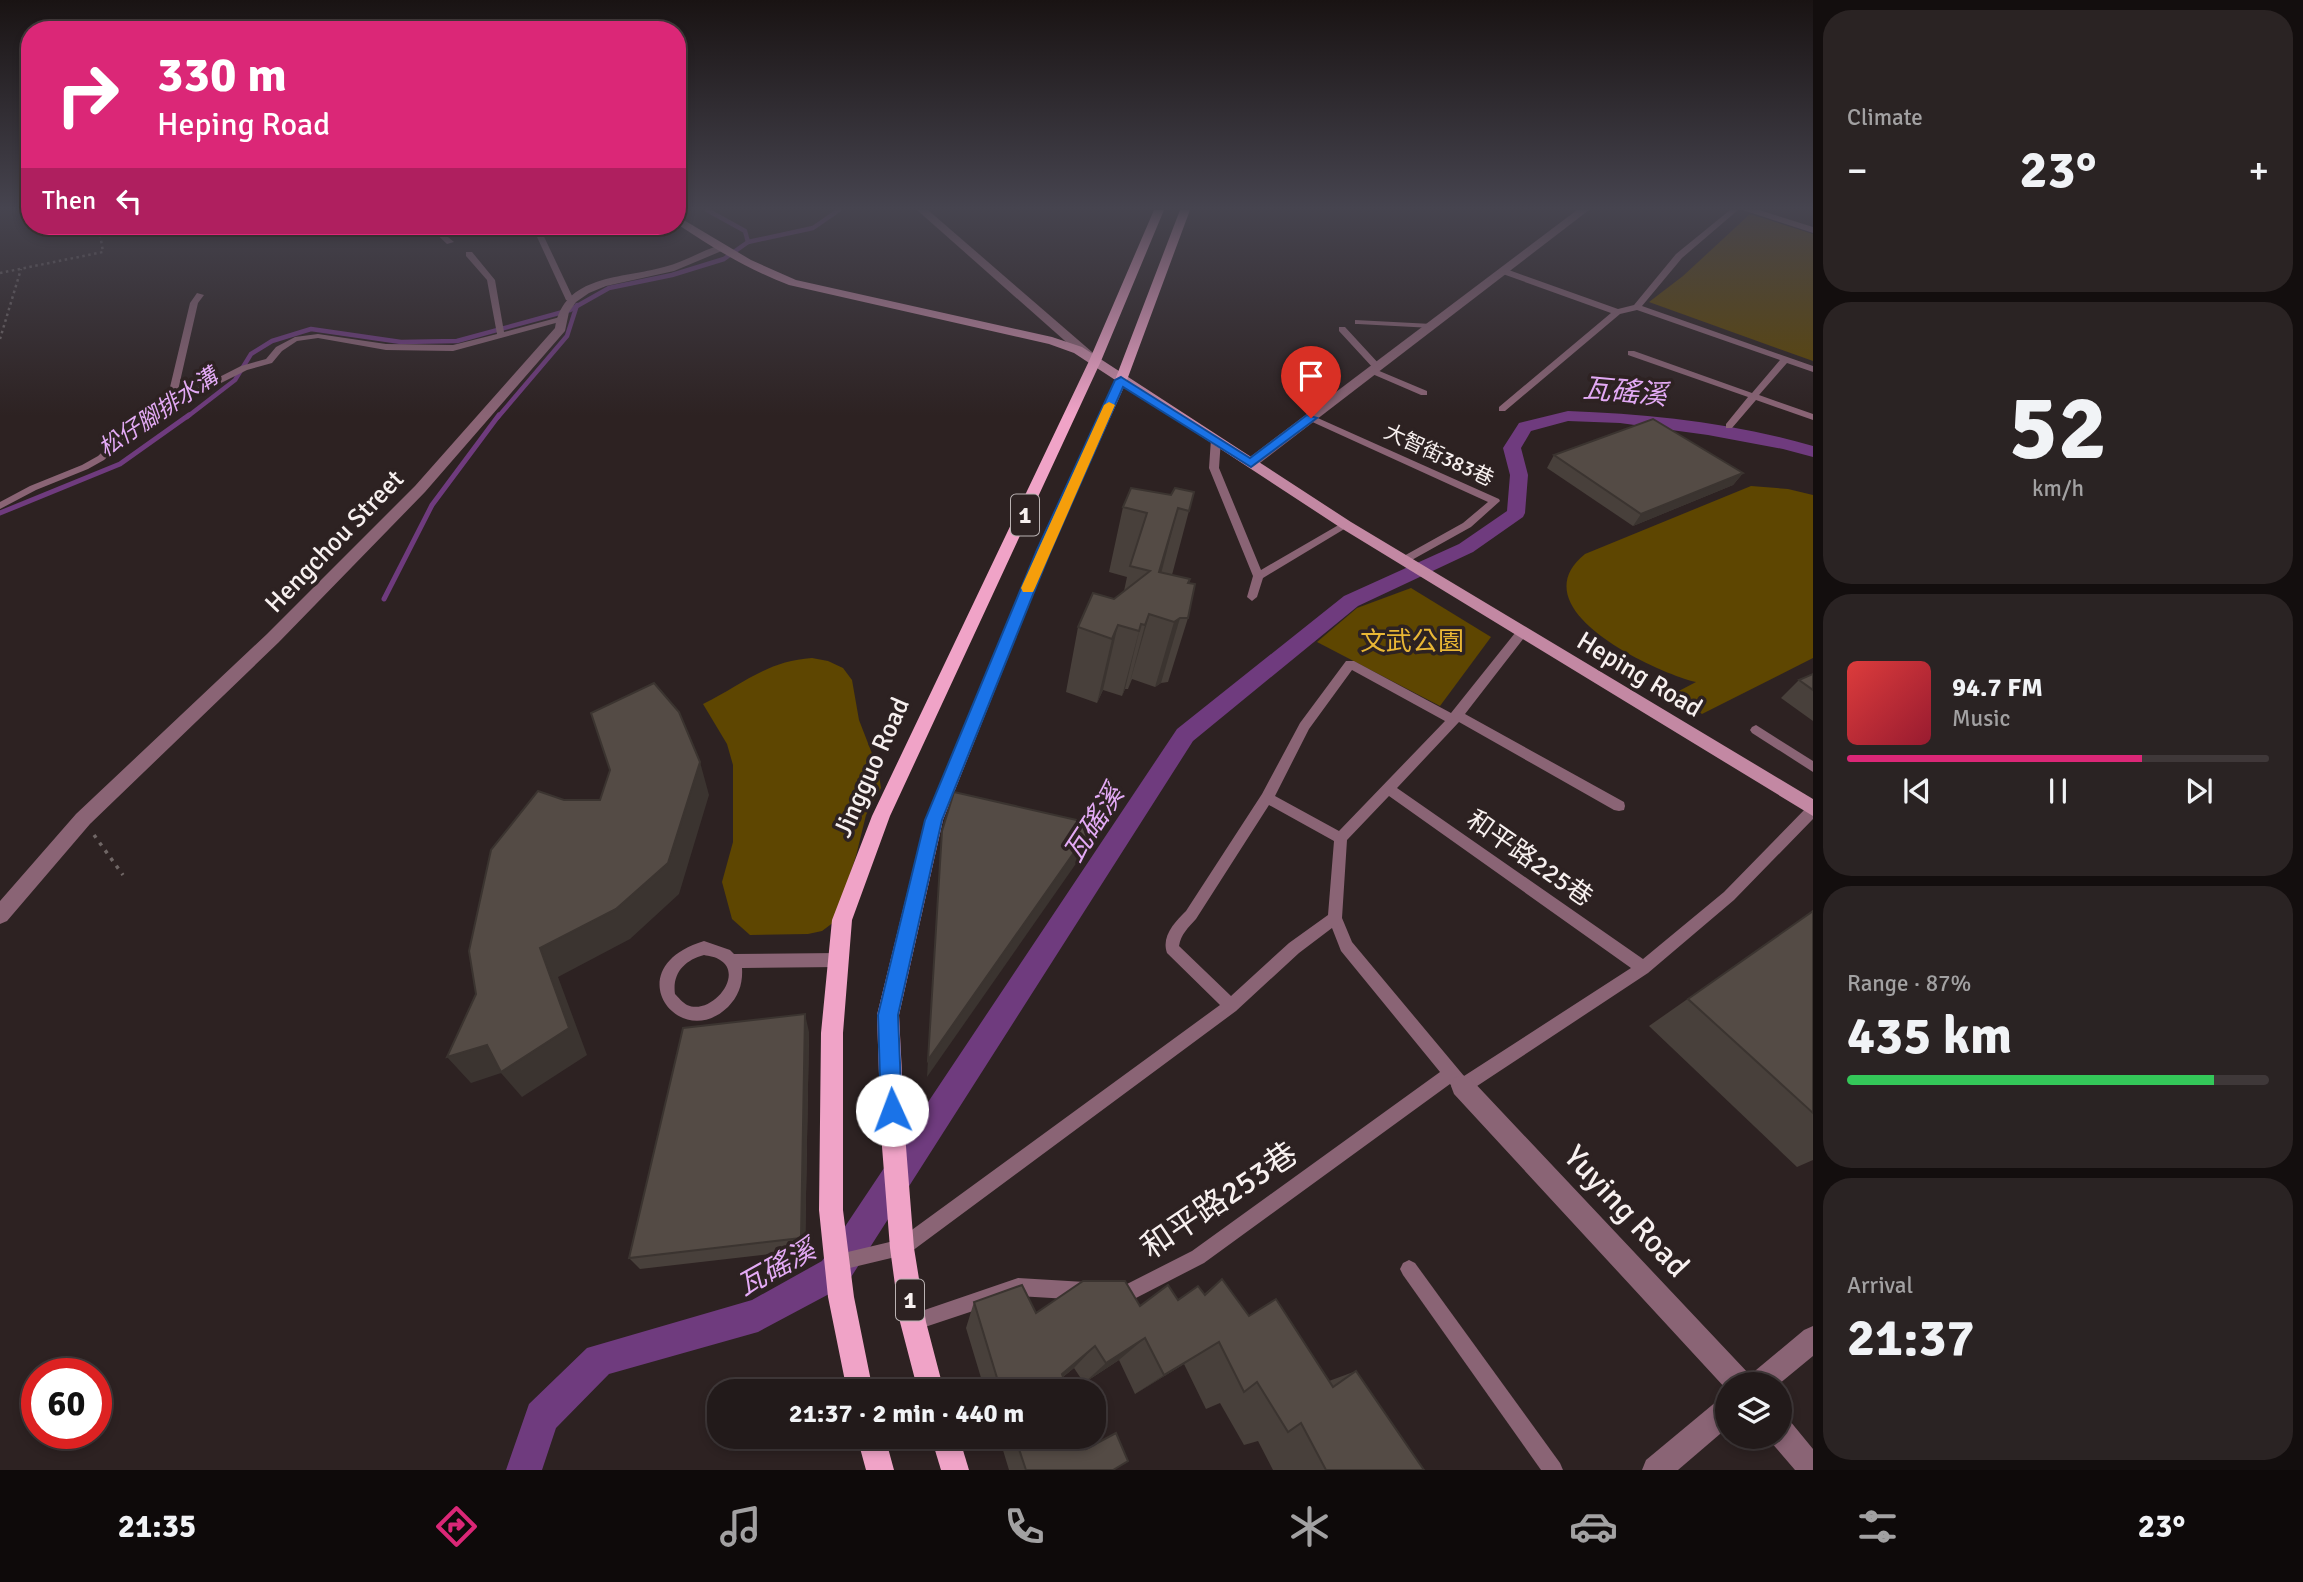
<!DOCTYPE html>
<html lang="en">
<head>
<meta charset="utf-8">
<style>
  body { margin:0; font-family:Signika,"Noto Sans TC",sans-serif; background:#2a2323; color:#f1f3f6; height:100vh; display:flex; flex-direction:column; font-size:26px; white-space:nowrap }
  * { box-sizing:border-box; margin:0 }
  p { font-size:23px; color:#a2a1a2 }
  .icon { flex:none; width:38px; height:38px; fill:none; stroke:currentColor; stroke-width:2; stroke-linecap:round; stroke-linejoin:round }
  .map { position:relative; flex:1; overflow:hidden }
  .panel { display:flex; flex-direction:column; gap:10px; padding:10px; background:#130e0e; width:490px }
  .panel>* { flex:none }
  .hud { position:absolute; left:21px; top:21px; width:665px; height:214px; border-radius:28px; box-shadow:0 4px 10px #0003,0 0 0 2px #3f3839; background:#db2777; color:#fff; overflow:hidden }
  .buttons { position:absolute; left:1715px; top:1372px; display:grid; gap:14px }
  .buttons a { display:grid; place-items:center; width:77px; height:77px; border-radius:50%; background:#221a1a; box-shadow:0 4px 10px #0003,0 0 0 2px #3f3839; font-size:35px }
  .speed { position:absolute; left:21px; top:1358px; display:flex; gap:14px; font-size:35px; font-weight:700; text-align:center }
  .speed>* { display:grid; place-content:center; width:91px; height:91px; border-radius:50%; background:#221a1a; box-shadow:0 4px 10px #0003,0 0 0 2px #3f3839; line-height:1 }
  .speed .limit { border:10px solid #d22; background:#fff; color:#111 }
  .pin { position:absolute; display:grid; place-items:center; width:60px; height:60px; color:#fff; margin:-72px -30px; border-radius:50% 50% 50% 0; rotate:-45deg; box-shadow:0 0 7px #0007 }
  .pin .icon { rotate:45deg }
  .me { position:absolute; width:77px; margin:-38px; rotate:358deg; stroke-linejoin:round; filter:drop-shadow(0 0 5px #0008) }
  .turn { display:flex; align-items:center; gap:24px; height:147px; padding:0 21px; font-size:32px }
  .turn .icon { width:91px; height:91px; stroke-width:2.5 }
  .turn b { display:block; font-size:49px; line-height:60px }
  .then { display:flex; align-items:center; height:66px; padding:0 21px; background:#0003; gap:14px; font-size:26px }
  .big { font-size:52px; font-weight:700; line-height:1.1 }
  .panel .tile { flex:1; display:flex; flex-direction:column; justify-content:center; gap:10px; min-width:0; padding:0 24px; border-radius:28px; background:#2a2323 }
  .panel .dial { align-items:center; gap:0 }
  .dial b { font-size:91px; line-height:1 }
  .song { display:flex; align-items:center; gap:21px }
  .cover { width:84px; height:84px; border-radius:10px; background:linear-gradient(135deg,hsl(0 70% 55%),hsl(350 70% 35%)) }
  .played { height:7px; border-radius:4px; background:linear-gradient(90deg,#db2777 70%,#3f3839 70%) }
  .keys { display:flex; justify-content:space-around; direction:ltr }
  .heat { display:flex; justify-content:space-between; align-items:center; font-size:38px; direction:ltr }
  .charge { height:10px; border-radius:5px; background:linear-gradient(90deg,#34c759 87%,#3f3839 0) }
  .trip { position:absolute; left:707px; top:1379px; width:399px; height:70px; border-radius:28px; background:#221a1a; box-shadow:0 4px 10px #0003,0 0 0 2px #3f3839; font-weight:700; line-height:70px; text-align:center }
  .menu { display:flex; height:112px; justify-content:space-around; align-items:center; background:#0e0a0a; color:#a2a1a2 }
  .menu .icon { width:49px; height:49px }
  .menu .on { color:#db2777 }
  .menu b { font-size:32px; color:#f1f3f6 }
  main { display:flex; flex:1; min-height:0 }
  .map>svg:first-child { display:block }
  .green { fill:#5e4601 }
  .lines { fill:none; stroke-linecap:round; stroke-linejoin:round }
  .stream-far1 { stroke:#6f3b7e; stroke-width:4.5 }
  .stream { stroke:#6f3b7e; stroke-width:5 }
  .canal { fill:#6f3b7e; fill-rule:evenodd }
  .path-far1 { stroke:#6f6665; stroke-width:2.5; stroke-dasharray:2.5 3.5; stroke-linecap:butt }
  .path { stroke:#6f6665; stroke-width:3.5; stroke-dasharray:3.5 6; stroke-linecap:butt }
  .lane { fill:#8a6475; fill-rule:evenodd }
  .street { fill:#8a6475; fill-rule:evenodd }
  .secondary { fill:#c388a3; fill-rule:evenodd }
  .primary { fill:#f0a3c7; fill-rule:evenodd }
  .wall { fill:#48403b }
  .shaded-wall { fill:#3b3430 }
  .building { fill:#544b45; stroke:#3b3430; stroke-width:2 }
  .route { fill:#1a73e8; stroke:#114b97; stroke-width:2 }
  .slow { fill:#f59e0b }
  .labels { text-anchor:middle; stroke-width:7; stroke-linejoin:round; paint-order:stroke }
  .far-street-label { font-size:21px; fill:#f7f0ef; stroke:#2d2222 }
  .far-water-label { font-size:23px; font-style:italic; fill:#e3aaf5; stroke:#2d2222 }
  .shield { fill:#2d2222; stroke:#bab2b2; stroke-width:2 }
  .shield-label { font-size:24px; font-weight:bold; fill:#f7f0ef }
  .street-label { font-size:26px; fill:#f7f0ef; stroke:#2d2222 }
  .park-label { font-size:26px; fill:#e9b735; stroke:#2d2222 }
  .water-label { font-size:28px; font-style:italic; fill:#e3aaf5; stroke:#2d2222 }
  .near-street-label { font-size:32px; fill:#f7f0ef; stroke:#2d2222 }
</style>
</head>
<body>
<main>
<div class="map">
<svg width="1813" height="1470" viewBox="0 0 1813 1470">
  <rect width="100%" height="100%" fill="#2d2222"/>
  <g class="green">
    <path d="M1750 214 1813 234V361L1649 302 1683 276Z"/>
    <path d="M1751 486 1788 489 1813 495V658L1702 714 1675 693 1696 682C1655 672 1517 609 1585 554Z"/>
    <path d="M1411 588 1491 637 1440 706 1317 642 1357 608Z"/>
    <path d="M812 658 828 661 843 668 852 680 859 720 878 769 881 788 866 815 856 856 834 922 822 931 808 934 750 935 732 919 722 882 733 842V765L727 744 703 704C742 685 766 661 812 658Z"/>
  </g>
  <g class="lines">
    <g class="stream-far1">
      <path d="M707 210 745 231 748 242"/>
      <path d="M187 417 235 380 251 354 272 341 311 329 401 342 457 341 570 310 609 288 672 275 724 259 748 242 813 228 839 210"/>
      <path d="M498 417 567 336 577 305"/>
    </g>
    <g class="stream">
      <path d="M0 513 120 464 189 415"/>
      <path d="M384 599 432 505 499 415"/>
    </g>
    <path class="canal" d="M1568 411C1649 414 1735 423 1813 446V457L1783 449 1708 435 1620 423 1568 421 1531 431 1521 448 1528 475 1525 513 1523 517 1473 552 1358 606 1193 741 846 1285 758 1332 609 1374 556 1428 542 1470H506L529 1404 587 1348 752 1300 822 1261 1177 729 1344 596 1459 544 1507 511 1510 475 1503 448 1519 423Z"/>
    <g class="path-far1">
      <path d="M0 273 103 252 100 234 122 226"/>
      <path d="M0 339 21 269"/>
    </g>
    <path class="path" d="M94 835 123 875"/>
    <g class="lane">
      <path d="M1730 210H1738L1682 258 1642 306 1813 366V372L1787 363 1759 395 1813 414V420L1756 400 1732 428H1726V424L1748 397 1628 355V351H1634L1752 393 1780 360 1637 310 1620 314 1505 411H1499V407L1611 313 1500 273V269H1506L1618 309 1634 305 1676 254Z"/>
      <path d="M336 226H347L321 234 317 232Z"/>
      <path d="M428 226H435L454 242 447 244Z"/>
      <path d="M532 226H539L574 300 573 302 566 300Z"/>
      <path d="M616 226H627L612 231 608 229Z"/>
      <path d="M466 252H472L495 280 504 332 560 317H563V321L453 351 386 350 318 338 297 341 282 351 272 363 247 370 173 407 134 432 104 460 88 469 36 490 0 509V502L30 486 82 465 98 456 128 428 166 404 190 303 197 293 204 295 198 303 176 399 241 366 266 359 276 347 295 337 318 334 386 344 453 345 497 334 487 280 466 256Z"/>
      <path d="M1355 320 1432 324 1436 326 1432 328 1358 324H1355Z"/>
      <path d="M1339 327H1345L1380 365V369L1377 370 1427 391V395H1421L1370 373V369H1374L1339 331Z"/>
      <path d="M1311 415 1499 499 1500 501 1471 527 1410 561H1402L1401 559 1402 557 1463 523 1488 502 1308 420V416Z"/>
      <path d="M1216 436 1221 439 1219 468 1261 570 1342 523 1346 522 1351 525 1263 578 1257 597 1252 601 1247 597 1253 576 1209 468 1211 439Z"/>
      <path d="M1523 627 1527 628 1529 631 1527 634 1465 714 1624 802 1625 806 1624 810 1619 811 1614 810 1459 722 1397 788 1643 959 1724 892 1808 806 1813 805V819L1734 900 1648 973 1468 1092 1462 1094 1456 1092 1450 1084 1204 1263 1134 1299C1126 1303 1119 1303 1111 1299L1108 1293 1111 1287 1117 1284H1127L1192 1251 1440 1072 1341 951 1332 928 1299 953 1236 1011 908 1254 837 1271 831 1268 828 1262 831 1256 898 1240 1220 1005 1167 953C1161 936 1175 922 1186 911L1262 794 1300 723 1346 661H1354L1451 713 1519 628ZM1352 670 1445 721 1339 831 1275 796 1309 729ZM1389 796 1631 968 1464 1076 1352 942 1342 918 1347 840ZM1269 805 1334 841 1328 915 1289 943 1231 996 1179 946C1181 934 1188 928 1196 919Z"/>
      <path d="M1756 725 1813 761V772L1752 733 1750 730 1752 727Z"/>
      <path d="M704 941 730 950 734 954 839 953 844 955 846 960 844 965 839 967 742 968C743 983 739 996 728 1007 679 1054 615 968 704 941ZM704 955C709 956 716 957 720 960 745 975 711 1016 687 1005 683 1003 678 997 675 994 672 973 685 960 704 955Z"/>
      <path d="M1409 1260 1415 1263 1560 1463 1563 1470H1541L1403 1275 1400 1269 1403 1263Z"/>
      <path d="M1018 1278 1085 1282 1091 1285 1094 1291 1091 1297 1085 1300 1018 1296 913 1331 907 1328 904 1322 907 1316Z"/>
    </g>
    <g class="street">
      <path d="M917 210H928L1099 358V364H1091Z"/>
      <path d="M1577 210H1589L1256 466H1246V460Z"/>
      <path d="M1743 210H1759L1813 227V233Z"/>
      <path d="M720 245 724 246V250L674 271 606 286 589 293 576 302 569 312 565 331 425 492 279 642 90 824 7 921 0 924V901L76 814 267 634 415 486 555 328C564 274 622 279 664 267 684 262 701 251 720 245Z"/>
      <path d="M1462 1075 1470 1078 1750 1375 1804 1330 1813 1326V1356L1779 1384H1727V1390L1454 1094 1451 1086 1454 1078Z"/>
      <path d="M1727 1397V1428L1678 1470H1642L1646 1460 1717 1401Z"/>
      <path d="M1780 1417 1790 1421 1813 1449V1470H1795L1770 1441 1769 1437H1780Z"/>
    </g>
    <path class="secondary" d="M677 216 751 260 796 280 1052 337 1082 347 1351 522 1813 799V816L1341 528 1074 353 1049 344 789 285C749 270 713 248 677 224Z"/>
    <g class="primary">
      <path d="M1154 210H1164L1101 361 890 816 852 920 843 1033V1210L854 1297 873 1391H847L828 1297 819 1210 821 1033 832 920 872 816 1089 361Z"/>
      <path d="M1180 210H1190L1127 380 1051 550 943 820 899 1015 905 1134 914 1248 926 1322 944 1391H918L900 1322 890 1248 881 1134 877 1015 925 820 1037 550 1115 380Z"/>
      <path d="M857 1437H885L894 1470H866Z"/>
      <path d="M931 1437H959L969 1470H941Z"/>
    </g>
  </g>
  <g class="wall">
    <path d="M1554 455 1743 473 1733 485 1633 526 1547 468Z"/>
    <path d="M1194 492 1172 575 1190 579 1189 583 1188 618 1168 682 1161 683 1155 687 1132 679 1128 689H1125L1122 696 1103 690 1097 703 1066 692 1078 627 1124 591 1127 577 1109 572 1123 507 1171 495Z"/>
    <path d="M1813 674V721L1781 698 1799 680Z"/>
    <path d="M1813 911V1160L1797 1167 1649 1026Z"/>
    <path d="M809 1032 805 1250 640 1269 629 1258Z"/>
    <path d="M1222 1279 1249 1316 1329 1381 1356 1371 1424 1470H1273L1258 1441 1244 1445 1220 1403 1206 1409 1184 1364 1135 1394 1119 1360 1084 1383 1074 1368 1063 1377 1068 1391H985L966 1328 974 1302 1036 1313 1140 1306 1178 1300 1204 1294Z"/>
    <path d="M999 1437H1082L1086 1449 1113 1470H1009Z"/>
  </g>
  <g class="shaded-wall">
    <path d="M1743 473 1733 485 1633 526 1641 514Z"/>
    <path d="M1178 508 1161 574 1128 689 1159 572Z"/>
    <path d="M1190 579 1178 619 1180 618 1161 683 1155 687 1174 622Z"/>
    <path d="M1141 624 1125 689 1122 696 1139 631Z"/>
    <path d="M1118 625 1103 690 1097 703 1112 639Z"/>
    <path d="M700 762 709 795 679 894 630 939 558 977 587 1055 522 1097 501 1073 471 1083 447 1057 487 1045 540 948Z"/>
    <path d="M1094 824 1089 845 927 1077 928 1060Z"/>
    <path d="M805 1014 809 1032 805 1250 801 1238Z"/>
    <path d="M1145 1338 1119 1360 1084 1383 1106 1363Z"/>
    <path d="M1219 1342 1184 1364 1135 1394 1164 1375Z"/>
    <path d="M1095 1346 1074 1368 1045 1391 1062 1374Z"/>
  </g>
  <g class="building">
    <path d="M1653 419 1743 473 1641 514 1554 455Z"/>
    <path d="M1131 488 1171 495 1175 488 1194 492 1189 511 1178 508 1159 572 1190 579 1188 583 1195 584 1188 618H1180L1174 622 1149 614 1145 625 1141 624 1139 631 1118 625 1112 639 1078 627 1093 593 1114 599 1150 571 1130 566 1147 513 1123 507Z"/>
    <path d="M1813 674V690L1799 680Z"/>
    <path d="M654 683 679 712 700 762 668 863 616 909 540 948 569 1028 501 1072 487 1045 447 1057 476 994 469 951 491 850 538 791 564 800H600L610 770 591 713Z"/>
    <path d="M954 792 1094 824 928 1060 942 831Z"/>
    <path d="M1813 911V1113L1688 999Z"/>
    <path d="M805 1014 801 1238 629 1258 683 1028Z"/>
    <path d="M1222 1279 1249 1316 1276 1299 1333 1387 1356 1371 1424 1470H1326L1301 1423 1288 1432 1257 1382 1244 1392 1219 1342 1164 1375 1145 1338 1106 1363 1095 1346 1062 1374 1068 1391H1001L974 1302 1022 1285 1036 1313 1083 1281H1125L1140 1306 1168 1285 1178 1300 1198 1286 1205 1295Z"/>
    <path d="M1116 1433 1128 1461 1113 1470H1026L1015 1437H1082L1086 1449Z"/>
  </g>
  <linearGradient id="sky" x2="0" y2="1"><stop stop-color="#191313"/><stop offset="0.5" stop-color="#46444f"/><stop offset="1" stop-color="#46444f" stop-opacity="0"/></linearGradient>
  <rect width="1813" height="416" fill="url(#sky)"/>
  <path class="route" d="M1121 377 1250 458 1307 415 1317 418 1251 467 1123 387 1051 550 942 820 898 1015 902 1110 899 1118 892 1121 884 1118 881 1110 878 1015 925 820 1037 550 1115 380Z"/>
  <path class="slow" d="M1109 402 1115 405 1035 588 1033 592H1023L1021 588 1104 405Z"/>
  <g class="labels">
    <g class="far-street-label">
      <text transform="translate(1439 455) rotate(25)" y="7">大智街383巷</text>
    </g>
    <g class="far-water-label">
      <text transform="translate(158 412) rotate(-34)" y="8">松仔腳排水溝</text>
    </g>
    <g class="shield">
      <rect x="1011" y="494.5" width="28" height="41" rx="5"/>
      <rect x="896" y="1279.5" width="28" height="41" rx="5"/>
    </g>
    <g class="shield-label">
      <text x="1025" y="523">1</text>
      <text x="910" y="1308">1</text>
    </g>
    <g class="street-label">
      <text transform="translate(334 541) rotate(-46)" y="9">Hengchou Street</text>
      <text transform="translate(1640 674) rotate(31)" y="9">Heping Road</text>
      <text transform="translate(871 767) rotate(-66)" y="9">Jingguo Road</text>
      <text transform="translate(1530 858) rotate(35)" y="9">和平路225巷</text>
    </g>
    <g class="park-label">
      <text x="1412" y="650">文武公園</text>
    </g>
    <g class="water-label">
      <text transform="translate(1625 391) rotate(5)" y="10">瓦磘溪</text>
      <text transform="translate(1093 823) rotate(-57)" y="10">瓦磘溪</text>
      <text transform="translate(776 1267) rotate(-29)" y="10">瓦磘溪</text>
    </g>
    <g class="near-street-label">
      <text transform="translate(1219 1200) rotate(-34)" y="11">和平路253巷</text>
      <text transform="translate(1627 1211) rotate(47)" y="11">Yuying Road</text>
    </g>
  </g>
</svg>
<div class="buttons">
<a><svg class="icon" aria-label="layers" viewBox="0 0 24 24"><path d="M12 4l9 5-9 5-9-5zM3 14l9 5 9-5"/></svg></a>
</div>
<div class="speed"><div class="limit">60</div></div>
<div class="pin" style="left:1311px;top:418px;background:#d93025"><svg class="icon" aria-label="arrive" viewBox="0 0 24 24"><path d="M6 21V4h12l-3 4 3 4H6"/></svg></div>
<svg class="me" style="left:892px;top:1110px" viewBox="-20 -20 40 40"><circle r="19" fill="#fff"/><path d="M0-13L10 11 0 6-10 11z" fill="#1a73e8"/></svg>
<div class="trip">21:37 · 2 min · 440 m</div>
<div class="hud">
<div class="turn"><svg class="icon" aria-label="right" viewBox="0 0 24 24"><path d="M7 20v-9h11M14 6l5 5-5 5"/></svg><div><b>330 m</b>Heping Road</div></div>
<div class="then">Then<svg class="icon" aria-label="left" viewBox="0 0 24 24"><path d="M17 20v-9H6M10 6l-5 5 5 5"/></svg></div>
</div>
</div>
<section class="panel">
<div class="tile"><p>Climate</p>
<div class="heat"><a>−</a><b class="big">23°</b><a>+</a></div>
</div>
<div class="tile dial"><b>52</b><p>km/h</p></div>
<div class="tile">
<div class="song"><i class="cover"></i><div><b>94.7 FM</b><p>Music</p></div></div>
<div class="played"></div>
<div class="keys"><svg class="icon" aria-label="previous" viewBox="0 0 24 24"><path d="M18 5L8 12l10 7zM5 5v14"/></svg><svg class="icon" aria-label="pause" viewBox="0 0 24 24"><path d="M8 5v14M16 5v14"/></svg><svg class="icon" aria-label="next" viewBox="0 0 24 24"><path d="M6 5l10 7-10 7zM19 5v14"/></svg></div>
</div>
<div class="tile"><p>Range · 87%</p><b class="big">435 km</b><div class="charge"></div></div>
<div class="tile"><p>Arrival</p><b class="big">21:37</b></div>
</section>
</main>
<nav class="menu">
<b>21:35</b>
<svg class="icon on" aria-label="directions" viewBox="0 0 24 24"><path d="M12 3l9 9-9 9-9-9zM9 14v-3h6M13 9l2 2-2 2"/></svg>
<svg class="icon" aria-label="music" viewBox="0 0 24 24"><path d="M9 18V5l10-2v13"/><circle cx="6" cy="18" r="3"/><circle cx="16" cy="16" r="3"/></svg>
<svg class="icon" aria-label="phone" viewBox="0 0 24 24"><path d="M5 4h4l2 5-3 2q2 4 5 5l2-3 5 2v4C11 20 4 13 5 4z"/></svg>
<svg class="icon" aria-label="climate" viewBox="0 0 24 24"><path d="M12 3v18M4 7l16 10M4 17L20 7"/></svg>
<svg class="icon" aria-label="car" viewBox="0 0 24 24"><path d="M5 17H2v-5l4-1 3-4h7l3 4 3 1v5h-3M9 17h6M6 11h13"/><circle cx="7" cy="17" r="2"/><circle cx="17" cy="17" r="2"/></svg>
<svg class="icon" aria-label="filters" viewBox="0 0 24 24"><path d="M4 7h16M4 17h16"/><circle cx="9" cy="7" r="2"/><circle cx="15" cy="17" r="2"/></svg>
<b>23°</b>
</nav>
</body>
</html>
